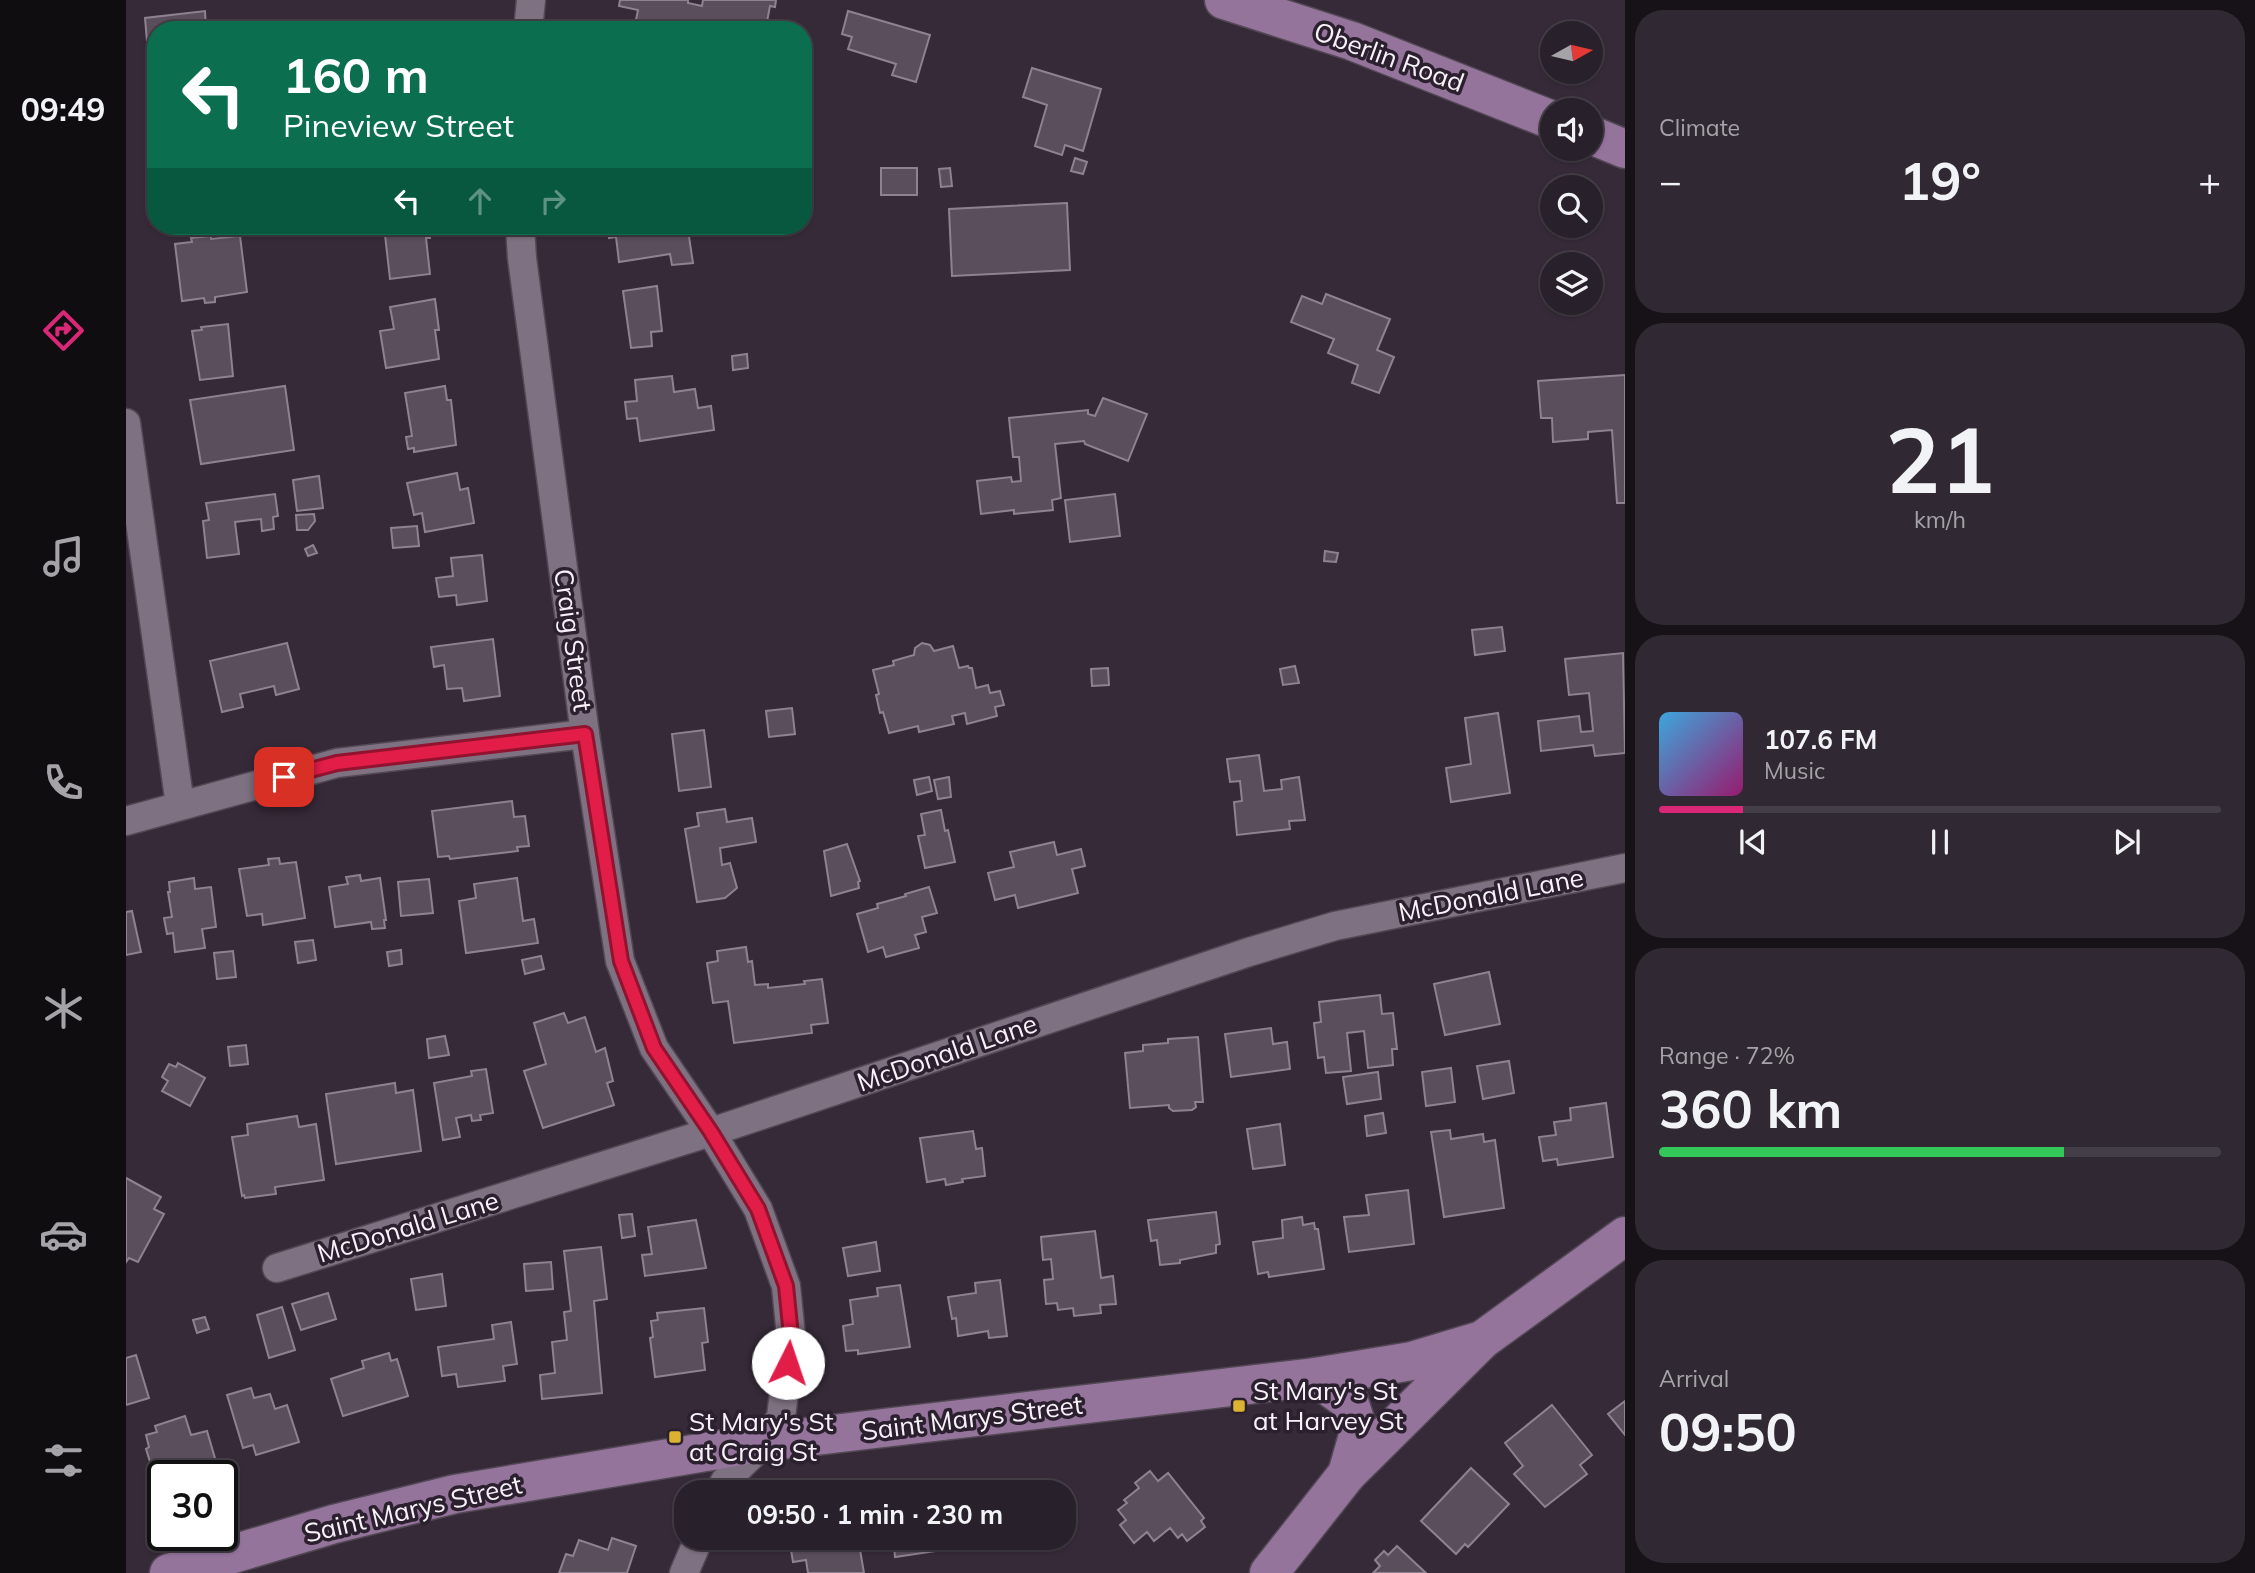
<!DOCTYPE html>
<html lang="en">
<head>
<meta charset="utf-8">
<style>
  body { margin:0; font-family:Mulish,sans-serif; background:#302832; color:#f1f3f6; height:100vh; display:flex; flex-direction:column; font-size:26px; white-space:nowrap }
  * { box-sizing:border-box; margin:0 }
  p { font-size:23px; color:#a5a3a8 }
  .icon { flex:none; width:38px; height:38px; fill:none; stroke:currentColor; stroke-width:2; stroke-linecap:round; stroke-linejoin:round }
  .map { position:relative; flex:1; overflow:hidden }
  .side { display:flex; flex-direction:column; gap:10px; padding:10px; background:#161217; width:630px }
  .side>* { flex:none }
  .banner { position:absolute; left:21px; top:21px; width:665px; height:214px; border-radius:28px; box-shadow:0 2px 5px #0004,0 0 0 2px #443e47; background:#0b6e4f; color:#fff; overflow:hidden }
  .needle { width:46px; rotate:82deg }
  .fabs { position:absolute; left:1414px; top:21px; display:grid; gap:14px }
  .fabs a { display:grid; place-items:center; width:63px; height:63px; border-radius:50%; background:#28202a; box-shadow:0 2px 5px #0004,0 0 0 2px #443e47; font-size:35px }
  .speed { position:absolute; left:21px; top:1460px; display:flex; gap:14px; font-size:35px; font-weight:700; text-align:center }
  .speed>* { display:grid; place-content:center; width:91px; height:91px; border-radius:50%; background:#28202a; box-shadow:0 2px 5px #0004,0 0 0 2px #443e47; line-height:1 }
  .speed .limit { border:4px solid #111; border-radius:10px; background:#fff; color:#111 }
  .pin { position:absolute; display:grid; place-items:center; width:60px; height:60px; color:#fff; margin:-30px; border-radius:14px; box-shadow:0 4px 10px #0006 }
  .me { position:absolute; width:77px; margin:-38px; rotate:4deg; stroke-linejoin:round; filter:drop-shadow(0 0 5px #0008) }
  .turn { display:flex; align-items:center; gap:24px; height:147px; padding:0 21px; font-size:32px }
  .turn .icon { width:91px; height:91px; stroke-width:2.5 }
  .turn b { display:block; font-size:49px; line-height:60px }
  .lanes { display:flex; align-items:center; height:66px; padding:0 21px; background:#0003; justify-content:center; gap:35px; direction:ltr }
  .lanes .off { opacity:.35 }
  .big { font-size:52px; font-weight:700; line-height:1.1 }
  .side .card { flex:1; display:flex; flex-direction:column; justify-content:center; gap:10px; min-width:0; padding:0 24px; border-radius:28px; background:#302832 }
  .side .dial { align-items:center; gap:0 }
  .dial b { font-size:91px; line-height:1 }
  .song { display:flex; align-items:center; gap:21px }
  .cover { width:84px; height:84px; border-radius:10px; background:linear-gradient(135deg,hsl(200 70% 55%),hsl(320 70% 35%)) }
  .played { height:7px; border-radius:4px; background:linear-gradient(90deg,#db2777 15%,#443e47 15%) }
  .keys { display:flex; justify-content:space-around; direction:ltr }
  .heat { display:flex; justify-content:space-between; align-items:center; font-size:38px; direction:ltr }
  .charge { height:10px; border-radius:5px; background:linear-gradient(90deg,#34c759 72%,#443e47 0) }
  .trip { position:absolute; left:548px; top:1480px; width:402px; height:70px; border-radius:28px; background:#28202a; box-shadow:0 2px 5px #0004,0 0 0 2px #443e47; font-weight:700; line-height:70px; text-align:center }
  main { display:flex; flex:1; min-height:0 }
  .dock { display:flex; flex-direction:column; width:126px; justify-content:space-around; align-items:center; background:#100d11; color:#a5a3a8 }
  .dock .icon { width:49px; height:49px }
  .dock .on { color:#db2777 }
  .dock b { font-size:32px; color:#f1f3f6 }
  .map>svg:first-child { display:block }
  .building { fill:#5a4d5c; stroke:#8f8191; stroke-width:2 }
  .lines { fill:none; stroke-linecap:round; stroke-linejoin:round }
  .street-casing { stroke:#524854; stroke-width:31 }
  .secondary-casing { stroke:#524854; stroke-width:41 }
  .street { stroke:#7e7181; stroke-width:28 }
  .secondary { stroke:#95749c; stroke-width:38 }
  .route-casing { stroke:#92132f; stroke-width:18 }
  .route { stroke:#e11d48; stroke-width:12 }
  .poi-dot { fill:#dcb233; stroke:#2b202e; stroke-width:2.5 }
  .labels { text-anchor:middle; stroke-width:7; stroke-linejoin:round; paint-order:stroke }
  .street-label { font-size:26px; fill:#f8f1fa; stroke:#2b202e }
  .poi-label { font-size:26px; fill:#f8f1fa; stroke:#2b202e; text-anchor:start }
</style>
</head>
<body>
<main>
<nav class="dock">
<b>09:49</b>
<svg class="icon on" aria-label="directions" viewBox="0 0 24 24"><path d="M12 3l9 9-9 9-9-9zM9 14v-3h6M13 9l2 2-2 2"/></svg>
<svg class="icon" aria-label="music" viewBox="0 0 24 24"><path d="M9 18V5l10-2v13"/><circle cx="6" cy="18" r="3"/><circle cx="16" cy="16" r="3"/></svg>
<svg class="icon" aria-label="phone" viewBox="0 0 24 24"><path d="M5 4h4l2 5-3 2q2 4 5 5l2-3 5 2v4C11 20 4 13 5 4z"/></svg>
<svg class="icon" aria-label="climate" viewBox="0 0 24 24"><path d="M12 3v18M4 7l16 10M4 17L20 7"/></svg>
<svg class="icon" aria-label="car" viewBox="0 0 24 24"><path d="M5 17H2v-5l4-1 3-4h7l3 4 3 1v5h-3M9 17h6M6 11h13"/><circle cx="7" cy="17" r="2"/><circle cx="17" cy="17" r="2"/></svg>
<svg class="icon" aria-label="filters" viewBox="0 0 24 24"><path d="M4 7h16M4 17h16"/><circle cx="9" cy="7" r="2"/><circle cx="15" cy="17" r="2"/></svg>
</nav>
<div class="map">
<svg width="1499" height="1573" viewBox="0 0 1499 1573">
  <rect width="100%" height="100%" fill="#362a38"/>
  <g class="building">
    <path d="M494 0H562V3L576 6 577 0H650L649 7 644 6 640 27 652 30H508L512 10 493 6Z"/>
    <path d="M79 11 80 29 106 27V30H30V64L23 65 19 18Z"/>
    <path d="M722 11 804 35 790 82 766 75 770 64 722 49 726 37 716 34Z"/>
    <path d="M906 68 975 89 957 151 939 145 936 155 909 146 921 105 897 97Z"/>
    <path d="M949 158 961 162 957 174 945 171Z"/>
    <rect x="755" y="168" width="36" height="27"/>
    <path d="M824 168 826 186 815 187 813 169Z"/>
    <path d="M941 203 944 270 826 276 823 209Z"/>
    <path d="M258 226H303L304 238H300L304 274 264 279Z"/>
    <path d="M481 226H525L526 234 562 230 567 263 546 265 544 254 493 262 490 237 483 238Z"/>
    <path d="M85 236V239L114 236 121 292 89 297V302L79 303 78 298 56 301 49 244 66 242 65 238Z"/>
    <path d="M531 286 536 331 525 332 526 346 505 348 497 291Z"/>
    <path d="M1200 294 1264 319 1251 350 1268 357 1253 393 1226 383 1232 365 1202 353 1208 339 1165 322 1176 296 1196 304Z"/>
    <path d="M309 299 313 330H309L313 359 260 368 254 331 268 329 264 307Z"/>
    <path d="M102 324 107 376 74 380 66 331 76 330 75 327Z"/>
    <path d="M621 354 622 368 607 370 606 356Z"/>
    <path d="M1499 375V503H1491L1486 430 1462 432V439L1427 442 1426 418H1415L1412 381Z"/>
    <path d="M546 376 548 392 569 389 572 408 585 406 588 430 514 441 511 418 501 419 499 402 511 401 509 380Z"/>
    <path d="M159 386 168 450 75 464 64 400Z"/>
    <path d="M319 386 321 400H325L330 445 288 452V448L282 449 280 437 286 436 279 393Z"/>
    <path d="M977 398 1021 414 1002 461 959 444 958 441 929 444 935 498 926 500 927 510 888 514V510L855 514 851 481 885 477 886 482 895 481 893 457H887L883 418 962 410V414L969 416Z"/>
    <path d="M331 473 334 490 342 488 348 523 299 532 296 513 288 515 281 483Z"/>
    <path d="M193 476 197 508 171 511 167 480Z"/>
    <path d="M149 494 152 516 147 517 148 529 136 531 135 519 109 522 113 554 81 558 77 521 83 520 80 503Z"/>
    <path d="M989 494 994 536 944 542 939 500Z"/>
    <path d="M188 514 189 521 182 530H171L170 515Z"/>
    <path d="M291 526 293 546 267 548 265 528Z"/>
    <path d="M187 545 191 553 182 556 179 549Z"/>
    <path d="M1199 551 1212 553 1210 562 1198 561Z"/>
    <path d="M356 555 361 601 331 605 330 595 313 597 310 578 327 576 325 558Z"/>
    <path d="M1376 627 1379 651 1349 655 1346 630Z"/>
    <path d="M367 639 374 696 338 701 336 688 321 689 318 665 308 667 305 647Z"/>
    <path d="M161 643 173 689 150 695 148 686 114 694 117 707 96 712 84 661Z"/>
    <path d="M796 643 804 645 808 651 827 646 833 668 842 666 843 668H846L850 688 862 685 864 693 874 691 878 705 869 707 871 716 841 724 839 713 826 716 828 724 793 732 792 726 763 733 757 712 754 713 750 695 753 694 747 670 768 665 767 661 788 655 789 648Z"/>
    <path d="M1497 653 1499 753 1469 756 1467 745 1415 751 1412 721 1453 716 1455 732 1467 731 1463 693 1443 695 1439 659Z"/>
    <path d="M1169 666 1173 683 1157 685 1154 669Z"/>
    <path d="M982 668 983 685 966 686 965 669Z"/>
    <path d="M666 708 669 734 643 737 640 711Z"/>
    <path d="M1372 713 1384 793 1325 802 1320 768 1345 764 1339 718Z"/>
    <path d="M578 730 585 787 553 791 546 734Z"/>
    <path d="M1133 755 1138 791 1156 789 1155 780 1173 777 1179 820 1163 821 1164 829 1111 835 1108 802 1116 801 1114 781 1104 782 1101 759Z"/>
    <path d="M803 777 806 791 791 795 788 780Z"/>
    <path d="M823 777 825 797 812 799 808 780Z"/>
    <path d="M386 801 388 817 399 816 403 846 391 847 392 851 324 859 323 856 312 857 306 811Z"/>
    <path d="M599 809 601 822 626 818 630 842 594 848 596 865 604 863 611 888 599 898 571 902 559 829 573 826 571 813Z"/>
    <path d="M815 810 819 831 822 830 829 862 799 868 792 836 799 835 795 814Z"/>
    <path d="M928 842 931 855 955 849 959 866 946 869 952 893 892 908 889 895 869 900 862 873 888 867 884 852Z"/>
    <path d="M721 844 734 881 732 882 733 888 705 896 698 851Z"/>
    <path d="M153 858 154 864 170 862 179 918 137 925 136 914 121 916 113 869 143 865 142 859Z"/>
    <path d="M234 875 235 881 254 878 260 920H258L259 928 246 929 245 922 209 927 203 887 222 884 220 877Z"/>
    <path d="M68 878 69 889 85 887 90 927 76 929 79 948 49 952 47 933 41 934 38 918 46 917 42 892H44L43 882Z"/>
    <path d="M391 878 397 921 408 919 412 943 340 953 333 901 350 898 348 884Z"/>
    <path d="M303 879 307 913 275 916 272 882Z"/>
    <path d="M803 887 811 913 796 917 800 932 789 935 793 948 760 957 757 947 742 952 731 914 752 908 751 904 780 896 779 894Z"/>
    <path d="M6 911 15 952 0 955V912Z"/>
    <path d="M187 940 190 960 172 963 169 942Z"/>
    <path d="M620 947 622 962 626 961 629 985 642 984V988L679 984 678 981 696 979 702 1023 685 1025 686 1033 608 1043 602 1001 587 1003 581 963 592 961 591 951Z"/>
    <path d="M275 950 276 964 263 966 261 952Z"/>
    <path d="M107 951 110 977 91 979 88 953Z"/>
    <path d="M415 956 418 969 399 974 396 960Z"/>
    <path d="M1363 972 1374 1024 1319 1035 1308 984Z"/>
    <path d="M1254 995 1256 1014 1267 1013 1271 1049H1266L1267 1065 1242 1068 1238 1031 1221 1033 1225 1071 1200 1073 1198 1057 1192 1058 1188 1023 1195 1022 1193 1002Z"/>
    <path d="M438 1013 442 1023 459 1017 470 1052 479 1048 487 1081 481 1083 488 1105 417 1128 398 1071 420 1064 408 1023Z"/>
    <path d="M1145 1028 1147 1044 1161 1042 1164 1069 1105 1077 1099 1034Z"/>
    <path d="M319 1036 323 1055 303 1058 301 1039Z"/>
    <path d="M1072 1037 1077 1102H1069L1070 1107 1066 1110 1047 1111 1043 1108V1105L1004 1108 999 1053 1017 1051V1045L1042 1043V1039Z"/>
    <path d="M120 1045 122 1064 104 1066 102 1047Z"/>
    <path d="M1383 1061 1388 1093 1357 1099 1351 1066Z"/>
    <path d="M52 1063 79 1078 64 1106 36 1091 42 1081 36 1077 43 1064 50 1067Z"/>
    <path d="M1325 1068 1329 1102 1300 1106 1296 1072Z"/>
    <path d="M360 1069 367 1113 354 1115 355 1120 346 1121 345 1115 330 1118 334 1137 317 1140 308 1083 346 1076 345 1071Z"/>
    <path d="M1252 1072 1255 1099 1221 1104 1217 1077Z"/>
    <path d="M269 1083 270 1093 287 1090 295 1151 210 1164 200 1094Z"/>
    <path d="M1480 1103 1487 1157 1432 1165 1431 1159 1417 1161 1413 1137 1430 1135 1428 1122 1445 1120 1444 1108Z"/>
    <path d="M1257 1113 1260 1133 1241 1136 1239 1116Z"/>
    <path d="M171 1116 173 1127 190 1124 198 1180 149 1187 150 1194 119 1198 118 1195 116 1196 106 1137 122 1135 121 1124Z"/>
    <path d="M1154 1124 1159 1165 1127 1169 1121 1129Z"/>
    <path d="M1324 1130 1325 1139 1357 1134 1358 1142 1369 1140 1378 1208 1318 1217 1305 1132Z"/>
    <path d="M847 1131 850 1149 856 1148 859 1176 836 1179 837 1182 820 1185 819 1179 801 1182 794 1138Z"/>
    <path d="M0 1178 35 1197 28 1209 38 1214 12 1262 3 1258 0 1262Z"/>
    <path d="M1282 1190 1288 1244 1223 1252 1218 1217 1243 1215 1240 1195Z"/>
    <path d="M1090 1212 1094 1244 1090 1245V1253L1054 1260V1263L1034 1265 1031 1240 1025 1241 1022 1220Z"/>
    <path d="M506 1214 509 1236 496 1238 493 1215Z"/>
    <path d="M1176 1217 1177 1225 1188 1223 1189 1229H1192L1198 1269 1143 1277 1142 1272 1132 1274 1127 1242 1157 1238 1156 1220Z"/>
    <path d="M570 1220 580 1268 519 1276 516 1255 526 1254 522 1227Z"/>
    <path d="M969 1231 975 1278 987 1276 990 1304 974 1305 975 1313 948 1316 947 1308 932 1310 931 1303 920 1304 918 1280 927 1279 925 1259 917 1260 915 1237Z"/>
    <path d="M750 1242 754 1271 722 1276 717 1248Z"/>
    <path d="M475 1247 481 1299 468 1301 476 1393 416 1399 414 1375 429 1373 426 1342 441 1340 438 1312 445 1311 438 1251Z"/>
    <path d="M425 1262 427 1289 400 1291 398 1264Z"/>
    <path d="M316 1274 320 1306 290 1310 285 1279Z"/>
    <path d="M874 1280 881 1336 863 1338 862 1331 832 1336 830 1318 826 1319 822 1297 850 1293 849 1283Z"/>
    <path d="M774 1285 784 1347 732 1354V1350L720 1351 717 1326 727 1324 724 1300 752 1296 751 1288Z"/>
    <path d="M202 1293 210 1319 175 1330 166 1304Z"/>
    <path d="M156 1307 169 1350 143 1358 131 1315Z"/>
    <path d="M578 1308 582 1342 576 1343 579 1370 529 1377 524 1338 527 1337 525 1321 532 1320 531 1313Z"/>
    <path d="M79 1317 83 1329 71 1333 67 1320Z"/>
    <path d="M385 1322 391 1364 377 1366 379 1381 332 1387 330 1374 316 1376 312 1347 368 1339 366 1325Z"/>
    <path d="M263 1353 265 1361 271 1359 282 1396 217 1416 205 1379 238 1368 236 1361Z"/>
    <path d="M10 1355 23 1398 0 1405V1358Z"/>
    <path d="M125 1388 128 1398 144 1394 149 1409 161 1405 173 1442 130 1455 127 1445 117 1448 101 1395Z"/>
    <path d="M1499 1401V1435L1482 1414Z"/>
    <path d="M1426 1405 1466 1455 1454 1465 1461 1474 1419 1507 1388 1474 1397 1466 1379 1443Z"/>
    <path d="M59 1416 65 1435 81 1431 91 1465 57 1475H37V1482L31 1484 20 1449 23 1447 20 1435 31 1432 29 1426Z"/>
    <path d="M1345 1468 1383 1504 1342 1547 1339 1544 1330 1554 1295 1521Z"/>
    <path d="M1024 1471 1032 1481 1042 1473 1078 1518 1075 1521 1079 1527 1061 1541 1056 1534 1052 1538 1044 1528 1028 1541 1021 1532 1008 1543 994 1525 1000 1520 992 1510 1001 1503 998 1500 1013 1488 1009 1483Z"/>
    <path d="M893 1483 894 1493H850L849 1489Z"/>
    <path d="M486 1538 510 1546 501 1573H433L440 1554 447 1556 453 1540 482 1550Z"/>
    <path d="M663 1538H732L738 1573H682L680 1560 667 1562Z"/>
    <path d="M754 1538H815L817 1550 769 1557 768 1546 755 1547Z"/>
    <path d="M1271 1546 1300 1573H1247L1254 1566 1249 1560 1258 1551 1262 1555Z"/>
  </g>
  <g class="lines">
    <g class="street-casing">
      <g id="street">
        <path d="M402 30 405 0"/>
        <path d="M394 226 396 258 459 734 494 961 528 1048 585 1132 632 1209 660 1286 665 1336 655 1417 639 1442 599 1481 593 1493"/>
        <path d="M0 423 54 805"/>
        <path d="M0 821 211 763 459 734"/>
        <path d="M151 1268 585 1132 1123 952 1209 926 1499 868"/>
        <path d="M558 1573 573 1538"/>
      </g>
    </g>
    <g class="secondary-casing">
      <g id="secondary">
        <path d="M1098 0 1226 41 1426 120"/>
        <path d="M1465 135 1499 149"/>
        <path d="M1189 1377 1223 1401 1233 1432 1221 1474"/>
        <path d="M43 1573 208 1524 329 1494 639 1442 1189 1377 1286 1361 1356 1340 1499 1236"/>
        <path d="M1143 1573 1221 1474 1354 1342"/>
      </g>
    </g>
    <use href="#street" class="street"/>
    <use href="#secondary" class="secondary"/>
  </g>
  <g class="lines">
    <g class="route-casing">
      <path id="route" d="M158 777 211 763 459 734 495 961 528 1048 585 1132 632 1209 660 1286 665 1336 662 1363"/>
    </g>
    <use href="#route" class="route"/>
  </g>
  <g class="poi-dot">
    <rect x="1106" y="1399" width="14" height="14" rx="3.5"/>
    <rect x="542" y="1430" width="14" height="14" rx="3.5"/>
  </g>
  <g class="labels">
    <g class="street-label">
      <text transform="translate(1263 57) rotate(20)" y="9">Oberlin Road</text>
      <text transform="translate(447 640) rotate(82)" y="9">Craig Street</text>
      <text transform="translate(1365 895) rotate(-11)" y="9">McDonald Lane</text>
      <text transform="translate(821 1053) rotate(-19)" y="9">McDonald Lane</text>
      <text transform="translate(282 1227) rotate(-17)" y="9">McDonald Lane</text>
      <text transform="translate(846 1418) rotate(-7)" y="9">Saint Marys Street</text>
      <text transform="translate(287 1509) rotate(-13)" y="9">Saint Marys Street</text>
    </g>
    <g class="poi-label">
      <text x="1127" y="1400">St Mary's St<tspan x="1127" dy="30">at Harvey St</tspan></text>
      <text x="563" y="1431">St Mary's St<tspan x="563" dy="30">at Craig St</tspan></text>
    </g>
  </g>
</svg>
<div class="fabs">
<a><svg class="needle" viewBox="-14 -14 28 28"><path d="M0-13l5 13h-10z" fill="#e53935"/><path d="M0 13l5-13h-10z" fill="#a5a3a8"/></svg></a>
<a><svg class="icon" aria-label="sound" viewBox="0 0 24 24"><path d="M4 9h4l5-4v14l-5-4H4zM17 9q2 3 0 6"/></svg></a>
<a><svg class="icon" aria-label="search" viewBox="0 0 24 24"><circle cx="10" cy="10" r="6"/><path d="M15 15l6 6"/></svg></a>
<a><svg class="icon" aria-label="layers" viewBox="0 0 24 24"><path d="M12 4l9 5-9 5-9-5zM3 14l9 5 9-5"/></svg></a>
</div>
<div class="speed"><div class="limit">30</div></div>
<div class="pin" style="left:158px;top:777px;background:#d93025"><svg class="icon" aria-label="arrive" viewBox="0 0 24 24"><path d="M6 21V4h12l-3 4 3 4H6"/></svg></div>
<svg class="me" style="left:662px;top:1363px" viewBox="-20 -20 40 40"><circle r="19" fill="#fff"/><path d="M0-13L10 11 0 6-10 11z" fill="#e11d48"/></svg>
<div class="trip">09:50 · 1 min · 230 m</div>
<div class="banner">
<div class="turn"><svg class="icon" aria-label="left" viewBox="0 0 24 24"><path d="M17 20v-9H6M10 6l-5 5 5 5"/></svg><div><b>160 m</b>Pineview Street</div></div>
<div class="lanes"><svg class="icon" aria-label="left" viewBox="0 0 24 24"><path d="M17 20v-9H6M10 6l-5 5 5 5"/></svg><svg class="icon off" aria-label="ahead" viewBox="0 0 24 24"><path d="M12 20V5M6 11l6-6 6 6"/></svg><svg class="icon off" aria-label="right" viewBox="0 0 24 24"><path d="M7 20v-9h11M14 6l5 5-5 5"/></svg></div>
</div>
</div>
<section class="side">
<div class="card"><p>Climate</p>
<div class="heat"><a>−</a><b class="big">19°</b><a>+</a></div>
</div>
<div class="card dial"><b>21</b><p>km/h</p></div>
<div class="card">
<div class="song"><i class="cover"></i><div><b>107.6 FM</b><p>Music</p></div></div>
<div class="played"></div>
<div class="keys"><svg class="icon" aria-label="previous" viewBox="0 0 24 24"><path d="M18 5L8 12l10 7zM5 5v14"/></svg><svg class="icon" aria-label="pause" viewBox="0 0 24 24"><path d="M8 5v14M16 5v14"/></svg><svg class="icon" aria-label="next" viewBox="0 0 24 24"><path d="M6 5l10 7-10 7zM19 5v14"/></svg></div>
</div>
<div class="card"><p>Range · 72%</p><b class="big">360 km</b><div class="charge"></div></div>
<div class="card"><p>Arrival</p><b class="big">09:50</b></div>
</section>
</main>
</body>
</html>
